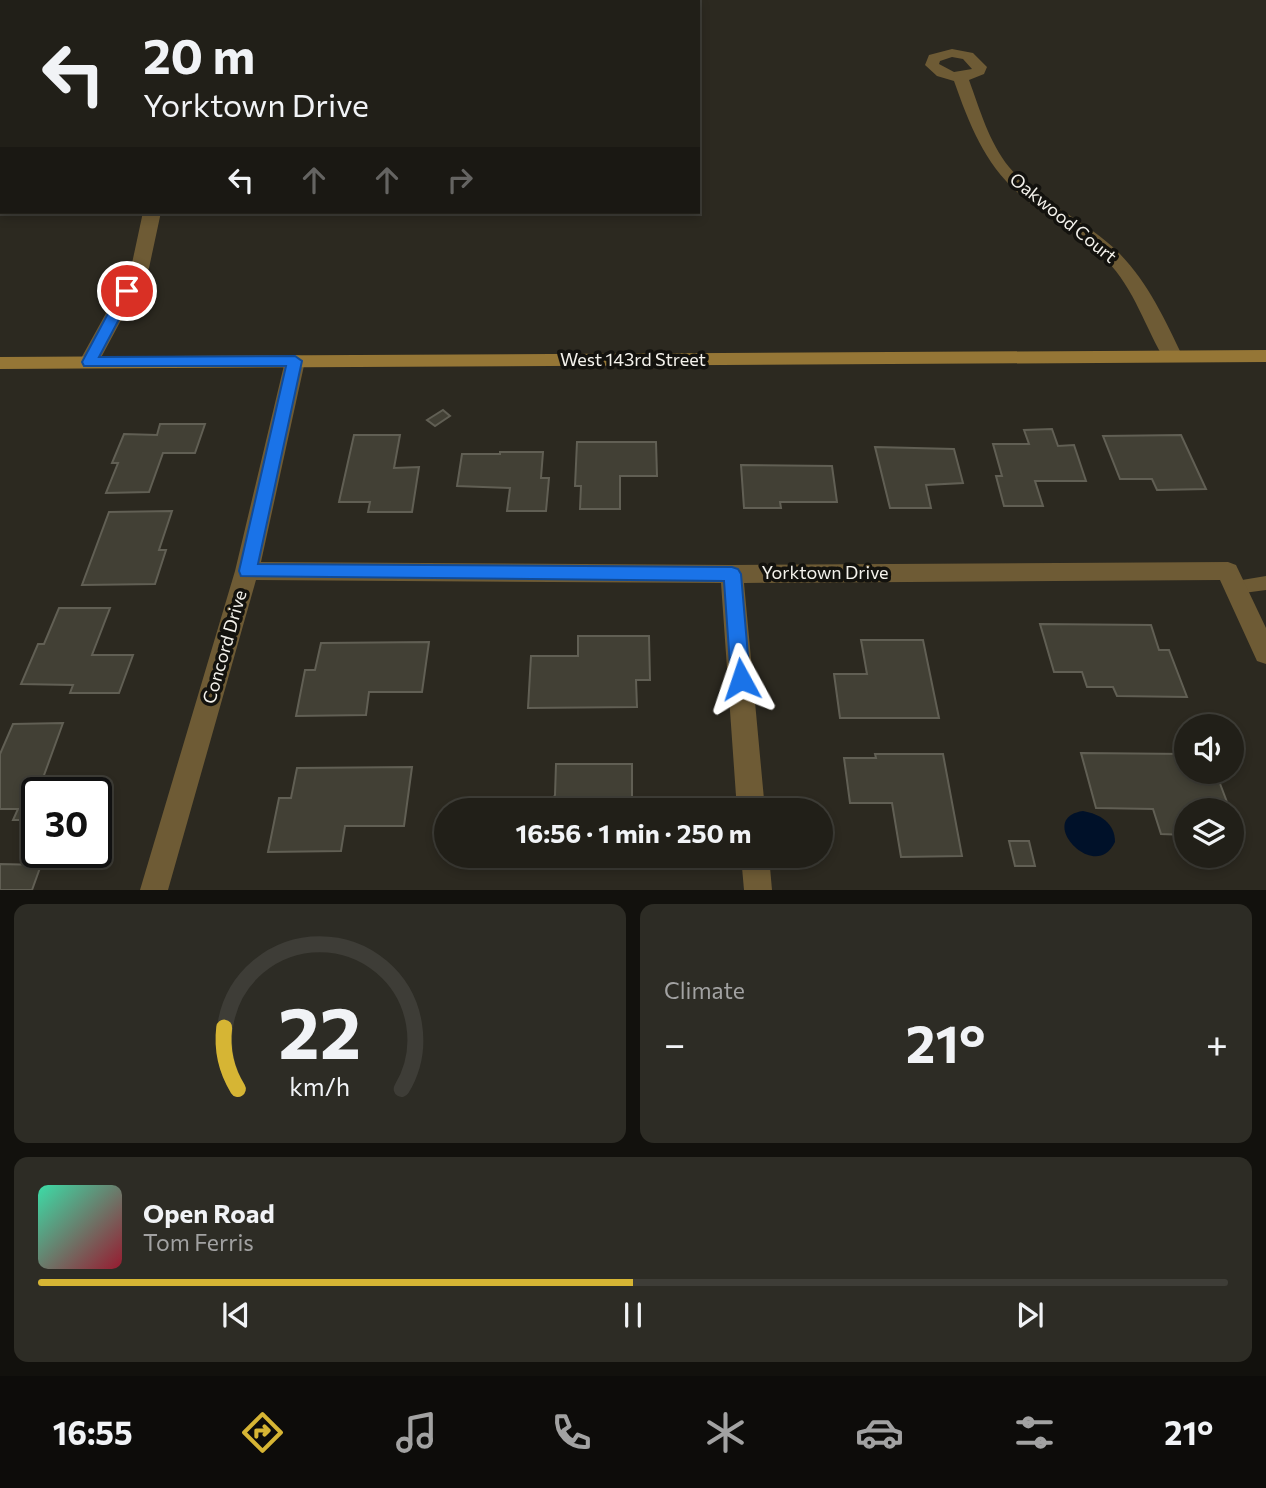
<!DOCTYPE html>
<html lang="en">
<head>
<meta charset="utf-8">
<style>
  body { margin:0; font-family:Commissioner,sans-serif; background:#2d2c25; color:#f1f3f6; height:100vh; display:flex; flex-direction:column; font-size:26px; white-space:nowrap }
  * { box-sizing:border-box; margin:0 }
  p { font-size:23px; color:#a2a2a2 }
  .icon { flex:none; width:38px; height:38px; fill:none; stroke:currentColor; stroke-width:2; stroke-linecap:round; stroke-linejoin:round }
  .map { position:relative; height:890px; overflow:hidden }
  .sheet { display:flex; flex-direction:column; gap:14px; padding:14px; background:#12110d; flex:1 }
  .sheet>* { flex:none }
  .hud { position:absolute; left:0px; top:0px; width:700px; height:214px; box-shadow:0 4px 10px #0003,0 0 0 2px #3e3d37; background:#211f18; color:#f1f3f6; overflow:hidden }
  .fabs { position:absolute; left:1174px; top:714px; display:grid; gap:14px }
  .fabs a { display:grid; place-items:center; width:70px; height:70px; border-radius:50%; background:#211f18; box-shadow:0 4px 10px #0003,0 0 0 2px #3e3d37; font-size:35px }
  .speed { position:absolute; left:21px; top:777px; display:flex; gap:14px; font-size:35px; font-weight:700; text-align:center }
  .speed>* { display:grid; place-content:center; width:91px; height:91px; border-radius:50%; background:#211f18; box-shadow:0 4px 10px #0003,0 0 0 2px #3e3d37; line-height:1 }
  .speed .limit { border:4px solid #111; border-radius:10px; background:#fff; color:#111 }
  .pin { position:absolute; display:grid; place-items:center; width:60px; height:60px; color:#fff; margin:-30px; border:4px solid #fff; border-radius:50%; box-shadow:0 2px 7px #0007 }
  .me { position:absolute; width:77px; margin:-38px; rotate:355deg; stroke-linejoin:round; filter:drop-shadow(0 0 5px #0008) }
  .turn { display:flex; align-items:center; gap:24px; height:147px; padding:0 28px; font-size:32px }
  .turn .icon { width:91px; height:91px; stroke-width:2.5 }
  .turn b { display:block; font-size:49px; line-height:60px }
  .lanes { display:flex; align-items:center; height:66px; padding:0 28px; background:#0003; justify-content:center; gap:35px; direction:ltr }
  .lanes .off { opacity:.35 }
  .big { font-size:52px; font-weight:700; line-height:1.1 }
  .sheet .tile { flex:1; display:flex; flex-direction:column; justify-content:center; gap:10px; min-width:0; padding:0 24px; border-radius:14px; background:#2d2c25 }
  .sheet .dial { align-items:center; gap:0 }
  .dial svg { height:182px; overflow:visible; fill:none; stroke:#3e3d37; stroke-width:7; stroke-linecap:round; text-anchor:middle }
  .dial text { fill:#f1f3f6; stroke:none }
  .song { display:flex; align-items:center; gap:21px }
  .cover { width:84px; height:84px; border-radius:10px; background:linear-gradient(135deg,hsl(160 70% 55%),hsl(350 70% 35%)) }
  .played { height:7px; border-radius:4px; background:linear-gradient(90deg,#d6b534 50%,#3e3d37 50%) }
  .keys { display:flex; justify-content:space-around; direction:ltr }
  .heat { display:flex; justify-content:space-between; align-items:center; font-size:38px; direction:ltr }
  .sheet .tiles { flex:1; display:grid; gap:14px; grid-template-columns:1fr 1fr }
  .tile:last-child { grid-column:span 2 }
  .trip { position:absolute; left:434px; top:798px; width:399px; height:70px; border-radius:35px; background:#211f18; box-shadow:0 4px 10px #0003,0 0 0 2px #3e3d37; font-weight:700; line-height:70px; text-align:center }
  .tab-bar { display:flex; height:112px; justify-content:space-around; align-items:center; background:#0d0c0a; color:#a2a2a2 }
  .tab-bar .icon { width:49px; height:49px }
  .tab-bar .active { color:#d6b534 }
  .tab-bar b { font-size:32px; color:#f1f3f6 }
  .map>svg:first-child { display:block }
  .water { fill:#001129 }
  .building { fill:#424035; stroke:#615f54; stroke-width:2 }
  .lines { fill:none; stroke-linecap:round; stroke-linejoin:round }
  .lane { fill:#6e5b35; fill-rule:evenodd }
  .street { fill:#6e5b35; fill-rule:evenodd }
  .secondary { fill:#957636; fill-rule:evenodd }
  .route { fill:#1a73e8; stroke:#114b97; stroke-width:2 }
  .labels { text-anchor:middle; stroke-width:7; stroke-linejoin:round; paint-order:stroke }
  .street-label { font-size:18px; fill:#f4f2ec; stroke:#13120e }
</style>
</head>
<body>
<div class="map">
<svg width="1266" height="890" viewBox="0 0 1266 890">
  <rect width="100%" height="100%" fill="#2c2920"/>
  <path class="water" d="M1083 811C1100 814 1115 823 1115 842 1095 885 1034 818 1083 811Z"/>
  <g class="building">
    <path d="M443 410 450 416 435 426 427 420Z"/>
    <path d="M160 424H205L195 453H163L149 492 106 493 118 463H112L124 434 157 435Z"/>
    <path d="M1052 429 1058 446 1074 445 1086 481H1035L1043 506H1004L996 476H1002L993 444H1029L1024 430Z"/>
    <path d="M354 435H400L394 468 419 467 412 512H368L370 502H339Z"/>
    <path d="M1181 435 1206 489 1157 490 1152 479H1120L1103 436Z"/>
    <path d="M577 442H656L657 476H620V509H580L581 486H575Z"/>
    <path d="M875 447 954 449 963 483 926 485 931 508H890Z"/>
    <path d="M500 452H543L541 478H549L546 511H507L510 488 457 486 462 454H500Z"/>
    <path d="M741 465 832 466 837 502H780L781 508H744Z"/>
    <path d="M172 511 159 550H166L155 584 82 585 109 512Z"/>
    <path d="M59 608H110L92 655H133L119 693H70L73 685 21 684 38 644H44Z"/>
    <path d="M1040 624 1151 625 1159 650H1169L1187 697 1117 696 1113 687H1087L1082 672H1054Z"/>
    <path d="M578 636H649L650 680H636L637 707 528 708 531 656H578Z"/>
    <path d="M861 640H923L939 718H840L834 674H867Z"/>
    <path d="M429 642 422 692H369L366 715 296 716 305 670H315L321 643Z"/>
    <path d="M63 723 43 778H85L79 793H37V820H13L18 809H0V754L13 724Z"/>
    <path d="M1081 753 1186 754V772H1202L1206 782 1219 781 1230 810H1186V835L1161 834 1153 809 1096 808Z"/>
    <path d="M875 754H943L962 856 901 857 892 803H850L844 758H876Z"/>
    <path d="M556 764H632V798H652V810H529V800H552L555 795Z"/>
    <path d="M412 767 404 826H345L341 851 268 852 279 798H291L297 768Z"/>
    <path d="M1009 841H1029L1035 866H1015Z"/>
    <path d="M0 864 41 865 32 890H0Z"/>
  </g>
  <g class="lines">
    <path class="lane" d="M1266 576V590L1236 594 1230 592 1227 587 1230 582Z"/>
    <g class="street">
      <path d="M295 0H309L310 2H296Z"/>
      <rect x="599" y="0" width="14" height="2"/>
      <path d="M952 49 973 53 987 67 984 74 969 80C980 110 989 142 1009 167 1039 203 1086 220 1118 252 1148 282 1165 320 1183 357L1180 362H1166C1145 328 1135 289 1106 260 1083 237 1054 221 1029 202 987 170 971 129 954 81L937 76 925 65 929 55ZM952 57 963 59 972 69 954 72 939 64 940 61Z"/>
      <path d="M143 212H161L149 268 96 367H82L79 362 131 268Z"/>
      <path d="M295 355 302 356 305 361 261 562 732 565 1228 562 1236 565 1266 628V664L1257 661 1220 580 744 583 765 810H737L721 583 256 580 168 890H140L235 571 285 361 288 356Z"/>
      <path d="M741 856H769L772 890H744Z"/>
    </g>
    <path class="secondary" d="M1266 350V362L0 369V357Z"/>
  </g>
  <path class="route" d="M127 287 134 291 99 357 295 356 302 361 258 564 732 567 738 569 741 574 750 679 747 684 741 687 734 684 731 679 724 581 241 576 239 571 286 366H84L82 362 120 291Z"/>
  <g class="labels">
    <g class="street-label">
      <text transform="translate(1063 218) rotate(39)" y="6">Oakwood Court</text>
      <text x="633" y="366">West 143rd Street</text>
      <text x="825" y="579">Yorktown Drive</text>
      <text transform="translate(225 647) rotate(-74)" y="6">Concord Drive</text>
    </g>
  </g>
</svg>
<div class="fabs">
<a><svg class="icon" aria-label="sound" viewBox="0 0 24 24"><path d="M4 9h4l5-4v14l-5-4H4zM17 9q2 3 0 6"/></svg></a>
<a><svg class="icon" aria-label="layers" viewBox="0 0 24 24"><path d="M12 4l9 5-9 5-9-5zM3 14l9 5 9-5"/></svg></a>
</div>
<div class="speed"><div class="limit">30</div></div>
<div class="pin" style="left:127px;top:291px;background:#d93025"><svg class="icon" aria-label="arrive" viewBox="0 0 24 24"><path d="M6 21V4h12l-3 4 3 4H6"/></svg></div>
<svg class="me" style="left:741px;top:679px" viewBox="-20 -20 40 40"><path d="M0-17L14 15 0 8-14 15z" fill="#1a73e8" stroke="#fff" stroke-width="4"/></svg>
<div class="trip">16:56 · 1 min · 250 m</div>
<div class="hud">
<div class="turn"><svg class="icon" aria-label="left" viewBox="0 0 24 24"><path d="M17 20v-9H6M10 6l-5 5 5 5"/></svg><div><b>20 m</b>Yorktown Drive</div></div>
<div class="lanes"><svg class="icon" aria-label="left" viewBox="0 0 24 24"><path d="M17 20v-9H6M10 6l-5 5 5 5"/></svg><svg class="icon off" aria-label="ahead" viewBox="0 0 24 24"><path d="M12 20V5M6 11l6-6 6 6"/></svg><svg class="icon off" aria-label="ahead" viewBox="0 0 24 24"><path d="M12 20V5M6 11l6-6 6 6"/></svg><svg class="icon off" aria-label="right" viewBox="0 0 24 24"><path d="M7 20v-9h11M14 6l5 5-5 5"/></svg></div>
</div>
</div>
<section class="sheet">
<div class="tiles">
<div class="tile dial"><svg viewBox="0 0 100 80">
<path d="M14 69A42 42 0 1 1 86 69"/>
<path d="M14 69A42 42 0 0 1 8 42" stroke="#d6b534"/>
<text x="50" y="56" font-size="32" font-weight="700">22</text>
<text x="50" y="72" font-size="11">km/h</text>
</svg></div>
<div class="tile"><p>Climate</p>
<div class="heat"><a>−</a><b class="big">21°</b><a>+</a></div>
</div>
<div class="tile">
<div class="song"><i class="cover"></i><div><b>Open Road</b><p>Tom Ferris</p></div></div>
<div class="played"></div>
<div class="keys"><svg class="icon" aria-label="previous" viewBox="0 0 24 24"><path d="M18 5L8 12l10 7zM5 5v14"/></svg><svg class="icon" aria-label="pause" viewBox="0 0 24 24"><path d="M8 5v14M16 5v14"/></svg><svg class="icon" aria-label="next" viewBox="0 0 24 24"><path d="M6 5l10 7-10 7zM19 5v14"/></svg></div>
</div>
</div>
</section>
<nav class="tab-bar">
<b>16:55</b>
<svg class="icon active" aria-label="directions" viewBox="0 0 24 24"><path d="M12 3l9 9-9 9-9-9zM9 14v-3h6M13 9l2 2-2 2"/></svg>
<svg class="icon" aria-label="music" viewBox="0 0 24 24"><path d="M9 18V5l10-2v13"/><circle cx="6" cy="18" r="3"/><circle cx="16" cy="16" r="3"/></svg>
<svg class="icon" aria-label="phone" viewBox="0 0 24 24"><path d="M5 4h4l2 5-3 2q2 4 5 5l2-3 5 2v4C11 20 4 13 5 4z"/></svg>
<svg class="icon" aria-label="climate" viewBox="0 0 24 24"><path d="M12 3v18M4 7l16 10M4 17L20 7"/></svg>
<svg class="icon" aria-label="car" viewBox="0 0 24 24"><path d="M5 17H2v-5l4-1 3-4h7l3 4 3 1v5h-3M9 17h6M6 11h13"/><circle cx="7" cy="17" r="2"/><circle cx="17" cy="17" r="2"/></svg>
<svg class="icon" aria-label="filters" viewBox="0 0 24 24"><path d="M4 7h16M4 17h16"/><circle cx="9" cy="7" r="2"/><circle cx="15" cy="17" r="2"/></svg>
<b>21°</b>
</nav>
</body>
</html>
